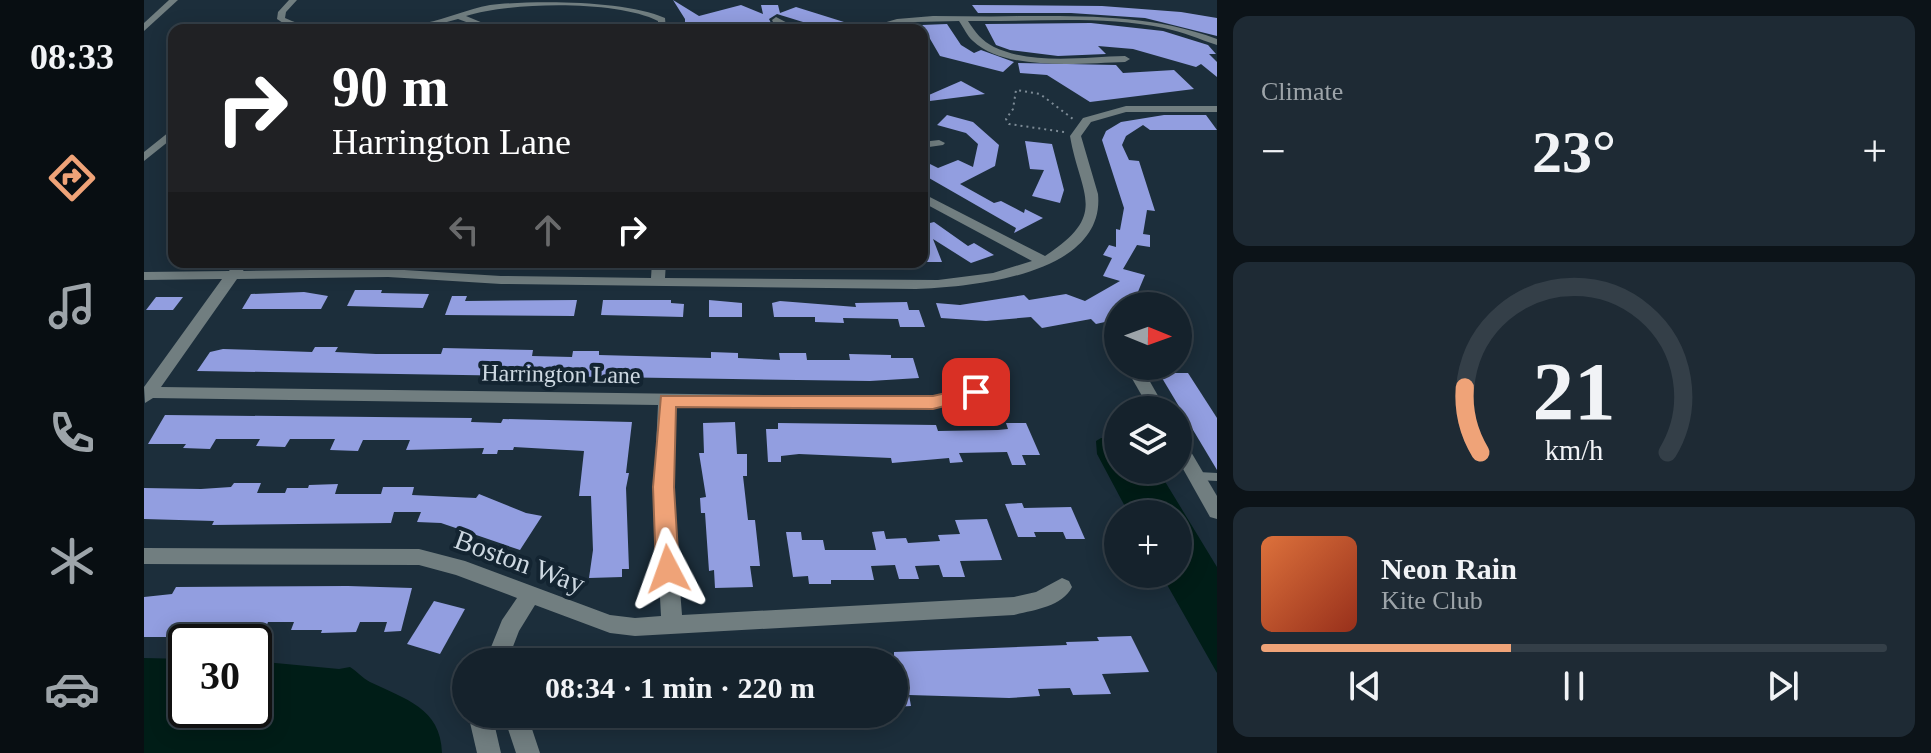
<!DOCTYPE html>
<html lang="en">
<head>
<meta charset="utf-8">
<style>
  body { margin:0; font-family:"Times New Roman",serif; background:#1e2a34; color:#f1f3f6; height:100vh; display:flex; flex-direction:column; font-size:30px; white-space:nowrap }
  * { box-sizing:border-box; margin:0 }
  p { font-size:26px; color:#9da4a9 }
  .icon { flex:none; width:44px; height:44px; fill:none; stroke:currentColor; stroke-width:2; stroke-linecap:round; stroke-linejoin:round }
  .map { position:relative; flex:1; overflow:hidden }
  .sheet { display:flex; flex-direction:column; gap:16px; padding:16px; background:#0c1318; width:714px }
  .sheet>* { flex:none }
  .guide { position:absolute; left:24px; top:24px; width:760px; height:244px; border-radius:16px; box-shadow:0 4px 20px #0003,0 0 0 2px #343f48; background:#202124; color:#fff; overflow:hidden }
  .needle { width:52px; rotate:91deg }
  .controls { position:absolute; left:960px; top:292px; display:grid; gap:16px }
  .controls a { display:grid; place-items:center; width:88px; height:88px; border-radius:50%; background:#15222c; box-shadow:0 4px 20px #0003,0 0 0 2px #343f48; font-size:40px }
  .speed { position:absolute; left:24px; top:624px; display:flex; gap:16px; font-size:40px; font-weight:700; text-align:center }
  .speed>* { display:grid; place-content:center; width:104px; height:104px; border-radius:50%; background:#15222c; box-shadow:0 4px 20px #0003,0 0 0 2px #343f48; line-height:1 }
  .speed .limit { border:4px solid #111; border-radius:12px; background:#fff; color:#111 }
  .pin { position:absolute; display:grid; place-items:center; width:68px; height:68px; color:#fff; margin:-34px; border-radius:16px; box-shadow:0 4px 12px #0006 }
  .me { position:absolute; width:88px; margin:-44px; rotate:356deg; stroke-linejoin:round; filter:drop-shadow(0 0 6px #0008) }
  .turn { display:flex; align-items:center; gap:28px; height:168px; padding:0 32px; font-size:36px }
  .turn .icon { width:104px; height:104px; stroke-width:2.5 }
  .turn b { display:block; font-size:56px; line-height:68px }
  .lanes { display:flex; align-items:center; height:76px; padding:0 32px; background:#0003; justify-content:center; gap:40px; direction:ltr }
  .lanes .off { opacity:.35 }
  .big { font-size:60px; font-weight:800; line-height:1.1 }
  .sheet .widget { flex:1; display:flex; flex-direction:column; justify-content:center; gap:12px; min-width:0; padding:0 28px; border-radius:16px; background:#1e2a34 }
  .sheet .dial { align-items:center; gap:0 }
  .dial svg { height:208px; overflow:visible; fill:none; stroke:#343f48; stroke-width:7; stroke-linecap:round; text-anchor:middle }
  .dial text { fill:#f1f3f6; stroke:none }
  .song { display:flex; align-items:center; gap:24px }
  .cover { width:96px; height:96px; border-radius:12px; background:linear-gradient(135deg,hsl(20 70% 55%),hsl(10 70% 35%)) }
  .played { height:8px; border-radius:4px; background:linear-gradient(90deg,#efa378 40%,#343f48 40%) }
  .keys { display:flex; justify-content:space-around; direction:ltr }
  .heat { display:flex; justify-content:space-between; align-items:center; font-size:44px; direction:ltr }
  .trip { position:absolute; left:308px; top:648px; width:456px; height:80px; border-radius:40px; background:#15222c; box-shadow:0 4px 20px #0003,0 0 0 2px #343f48; font-weight:800; line-height:80px; text-align:center }
  main { display:flex; flex:1; min-height:0 }
  .menu { display:flex; flex-direction:column; width:144px; justify-content:space-around; align-items:center; background:#080e12; color:#9da4a9 }
  .menu .icon { width:56px; height:56px }
  .menu .on { color:#efa378 }
  .menu b { font-size:36px; color:#f1f3f6 }
  .map>svg:first-child { display:block }
  .water { fill:#001d17 }
  .building { fill:#929ee0 }
  .lines { fill:none; stroke-linecap:round; stroke-linejoin:round }
  .path { stroke:#7d8b96; stroke-width:2; stroke-dasharray:2 4; stroke-linecap:butt }
  .service { stroke:#717e80; stroke-width:8 }
  .minor { fill:#717e80; fill-rule:evenodd }
  .route { fill:#efa378; stroke:#9b6a4e; stroke-width:2 }
  .labels { text-anchor:middle; stroke-width:8; stroke-linejoin:round; paint-order:stroke }
  .street-label { font-size:24px; fill:#cdd8e1; stroke:#132431 }
  .near-street-label { font-size:28px; fill:#cdd8e1; stroke:#132431 }
</style>
</head>
<body>
<main>
<nav class="menu">
<b>08:33</b>
<svg class="icon on" aria-label="directions" viewBox="0 0 24 24"><path d="M12 3l9 9-9 9-9-9zM9 14v-3h6M13 9l2 2-2 2"/></svg>
<svg class="icon" aria-label="music" viewBox="0 0 24 24"><path d="M9 18V5l10-2v13"/><circle cx="6" cy="18" r="3"/><circle cx="16" cy="16" r="3"/></svg>
<svg class="icon" aria-label="phone" viewBox="0 0 24 24"><path d="M5 4h4l2 5-3 2q2 4 5 5l2-3 5 2v4C11 20 4 13 5 4z"/></svg>
<svg class="icon" aria-label="climate" viewBox="0 0 24 24"><path d="M12 3v18M4 7l16 10M4 17L20 7"/></svg>
<svg class="icon" aria-label="car" viewBox="0 0 24 24"><path d="M5 17H2v-5l4-1 3-4h7l3 4 3 1v5h-3M9 17h6M6 11h13"/><circle cx="7" cy="17" r="2"/><circle cx="17" cy="17" r="2"/></svg>
</nav>
<div class="map">
<svg width="1073" height="753" viewBox="0 0 1073 753">
  <rect width="100%" height="100%" fill="#1c2e3b"/>
  <g class="water">
    <path d="M957 438H974V470H1014L1073 567V673L1017 574H1034V514H985L953 454 952 441Z"/>
    <path d="M0 658 42 659V710H110V661L195 669 206 667C213 671 218 678 226 682 261 699 297 708 298 753H0Z"/>
  </g>
  <g class="building">
    <path d="M529 0 555 16 597 5 619 14 617 5H634L636 13 652 7 716 27 712 30H685L633 14 625 19 628 25 616 30H541V19Z"/>
    <path d="M828 5 958 6 1037 12 1073 18V36L1001 18 927 13H834Z"/>
    <path d="M947 23 1019 31 1064 45 1072 54H1065L1073 62V77L1057 64 1052 67 989 49 954 46 962 54 914 56 866 50 852 45 841 24Z"/>
    <path d="M803 24 817 45 830 53 837 50 870 62 859 72 796 56 778 25Z"/>
    <path d="M874 63 972 65 979 73 1030 70 1050 89 946 102 903 75 876 73Z"/>
    <path d="M817 81 841 94 778 102V98Z"/>
    <path d="M803 115 829 122 855 145 851 166 816 184 850 203 857 201 880 213 881 209 899 218 870 233 872 228 778 174V160L794 168 814 160 829 167 834 144 822 133 793 125Z"/>
    <path d="M1020 115H1062L1073 130H1006L999 125 982 136 978 145 985 160 995 161 1011 211 1003 210 999 234 1006 235V247L993 245 979 269 1001 275 988 306H974V319L952 324 947 319 898 328 887 317 842 321 797 318 792 303 816 305 880 295 885 300 922 294 941 301 976 281 959 276 968 258 959 255 965 245 972 247V229L976 230 980 208 958 140 962 131 977 122Z"/>
    <path d="M881 141 908 144 920 190 916 203 888 196 900 170 886 169Z"/>
    <path d="M778 214 782 224 790 222 824 246 830 243 850 255 827 263 789 239 798 262H778Z"/>
    <path d="M211 290H238L237 293 285 294 279 308 203 306Z"/>
    <path d="M160 292 184 296 177 309H98L107 294Z"/>
    <path d="M308 296H323L321 301 433 300 430 316 301 315Z"/>
    <path d="M12 297H39L29 310H2Z"/>
    <path d="M459 300H527V303L540 304 539 317 457 315Z"/>
    <path d="M565 300 598 303V317H565Z"/>
    <path d="M636 301 712 307 711 303 763 302 765 310H775L781 327H756L754 319 699 318 700 323 671 322V317H630L628 303Z"/>
    <path d="M171 347H194L191 352 232 354H297L299 348 389 350 388 356 428 357 429 351H455V355L567 358V352L594 353V358L636 360 635 353H662L663 360H706L705 354 747 355V358H769L775 378 726 381 53 371 66 352 79 349 168 352Z"/>
    <path d="M1015 373H1044L1073 418V470Z"/>
    <path d="M21 415 328 418 327 422 357 423 359 419 488 422 482 473H485L482 488 485 569H478V577L445 578 449 550 447 496H435L440 451 370 447 369 450H354L353 454H338L340 448 262 450 266 440H219L214 451 186 450 191 439H146L141 447 112 446 116 439H72L66 449 39 448 42 444H4Z"/>
    <path d="M591 422 593 454H603V476H599L604 520H611L616 566H606L609 587 571 588 570 570 565 571 561 513H557L556 498 562 497 555 453H560L559 423Z"/>
    <path d="M634 423 792 425 794 431 854 430 864 429 862 423H882L896 455H878L882 465H868L863 452 815 453 819 462 806 463 805 458 748 463 747 458 655 454 637 456V462H624L622 429H634Z"/>
    <path d="M90 483H117L113 493H141L143 488H164L165 485 194 484 191 494H237L239 487H270L268 495 332 498 335 494 382 513 398 516 376 550 297 523 273 522 277 512H250L247 523 68 525 70 521 0 519V488L57 489 87 487Z"/>
    <path d="M878 503 880 508 927 507 941 539H922L919 532H890L892 537H874L861 504Z"/>
    <path d="M843 519 858 560 816 561 821 577H799L795 565 771 566 775 579H755L751 565 727 566 730 580H687V584H665L664 576 649 577 642 532H657L658 540H679L681 550H732L728 532 740 531 742 539 762 538 764 543 796 541 794 535 816 534 811 520Z"/>
    <path d="M204 586 268 588 257 631 240 632 243 622H216L212 632 177 633 178 630H147L150 622H124L119 636H75L73 641H55L63 624H35L29 637H0V597L28 594 32 587Z"/>
    <path d="M290 601 321 609 296 654 263 644Z"/>
    <path d="M987 636 1005 672 958 674 967 694 929 695 926 688 894 689 896 696 865 698 765 695 767 706 750 707V652L923 645 922 642 955 641 953 637Z"/>
  </g>
  <g class="lines">
    <path class="path" d="M920 132 865 124 862 119 869 109 872 90 896 94 929 119"/>
    <path class="service" d="M1054 476 1073 477"/>
    <g class="minor">
      <path d="M25 0H34L0 31V23Z"/>
      <path d="M145 0H153L142 12 141 18C176 36 243 31 281 23 303 19 323 9 346 5 389 0 482 0 521 18L522 30H514V21C472 0 367 2 322 16L356 30H344L314 19 273 30H158L145 27 133 19 134 12Z"/>
      <path d="M789 16C818 16 847 17 876 16 944 16 1009 15 1073 39V45C1055 39 1039 32 1020 28 956 15 889 22 824 21 831 32 838 41 850 47 888 65 940 57 981 56L986 59 981 62C939 63 862 72 829 41 823 36 820 28 815 21L771 22 715 30 753 19Z"/>
      <path d="M632 17 653 28 654 30H644L629 22 628 20Z"/>
      <path d="M982 106H1073V112H982L947 122 937 136 954 194C962 275 828 287 772 289L357 284 244 277 93 279 17 387 773 397 800 395 832 387 840 392 838 396 800 407 773 409 531 405 528 487 538 615 870 597 892 592 918 578 925 581 928 587C918 607 889 610 870 615L491 636 466 633 391 605 375 631 363 662H341L358 620 373 598 312 575 275 565 0 564V548L275 549 321 561 466 615 491 618 517 616 510 487 514 405 9 398 1 403 0 387 78 279 0 280V272L85 271 91 262H105L99 271 244 269 357 276 507 278 508 262H522L521 278 794 280 849 273 888 261 778 202V193L901 256C966 214 936 195 926 136L939 118Z"/>
      <path d="M30 128V137L0 161V152Z"/>
      <path d="M795 140 801 143 799 145 778 148V142Z"/>
      <path d="M994 370 1000 371 1022 410H1006L986 375Z"/>
      <path d="M1034 438 1040 440 1073 496V519L1066 517 1034 460Z"/>
      <path d="M324 714H348L357 753H333Z"/>
      <path d="M359 714H383L396 753H372Z"/>
    </g>
  </g>
  <path class="route" d="M832 386 839 388V396L789 409 532 407 530 487 535 569 532 576H516L512 569 509 487 517 396H789Z"/>
  <g class="labels">
    <g class="street-label">
      <text transform="translate(417 374) rotate(1)" y="8">Harrington Lane</text>
    </g>
    <g class="near-street-label">
      <text transform="translate(376 561) rotate(20)" y="10">Boston Way</text>
    </g>
  </g>
</svg>
<div class="controls">
<a><svg class="needle" viewBox="-14 -14 28 28"><path d="M0-13l5 13h-10z" fill="#e53935"/><path d="M0 13l5-13h-10z" fill="#9da4a9"/></svg></a>
<a><svg class="icon" aria-label="layers" viewBox="0 0 24 24"><path d="M12 4l9 5-9 5-9-5zM3 14l9 5 9-5"/></svg></a>
<a>+</a>
</div>
<div class="speed"><div class="limit">30</div></div>
<div class="pin" style="left:832px;top:392px;background:#d93025"><svg class="icon" aria-label="arrive" viewBox="0 0 24 24"><path d="M6 21V4h12l-3 4 3 4H6"/></svg></div>
<svg class="me" style="left:524px;top:569px" viewBox="-20 -20 40 40"><path d="M0-17L14 15 0 8-14 15z" fill="#efa378" stroke="#fff" stroke-width="4"/></svg>
<div class="trip">08:34 · 1 min · 220 m</div>
<div class="guide">
<div class="turn"><svg class="icon" aria-label="right" viewBox="0 0 24 24"><path d="M7 20v-9h11M14 6l5 5-5 5"/></svg><div><b>90 m</b>Harrington Lane</div></div>
<div class="lanes"><svg class="icon off" aria-label="left" viewBox="0 0 24 24"><path d="M17 20v-9H6M10 6l-5 5 5 5"/></svg><svg class="icon off" aria-label="ahead" viewBox="0 0 24 24"><path d="M12 20V5M6 11l6-6 6 6"/></svg><svg class="icon" aria-label="right" viewBox="0 0 24 24"><path d="M7 20v-9h11M14 6l5 5-5 5"/></svg></div>
</div>
</div>
<section class="sheet">
<div class="widget"><p>Climate</p>
<div class="heat"><a>−</a><b class="big">23°</b><a>+</a></div>
</div>
<div class="widget dial"><svg viewBox="0 0 100 80">
<path d="M14 69A42 42 0 1 1 86 69"/>
<path d="M14 69A42 42 0 0 1 8 44" stroke="#efa378"/>
<text x="50" y="56" font-size="32" font-weight="700">21</text>
<text x="50" y="72" font-size="11">km/h</text>
</svg></div>
<div class="widget">
<div class="song"><i class="cover"></i><div><b>Neon Rain</b><p>Kite Club</p></div></div>
<div class="played"></div>
<div class="keys"><svg class="icon" aria-label="previous" viewBox="0 0 24 24"><path d="M18 5L8 12l10 7zM5 5v14"/></svg><svg class="icon" aria-label="pause" viewBox="0 0 24 24"><path d="M8 5v14M16 5v14"/></svg><svg class="icon" aria-label="next" viewBox="0 0 24 24"><path d="M6 5l10 7-10 7zM19 5v14"/></svg></div>
</div>
</section>
</main>
</body>
</html>
